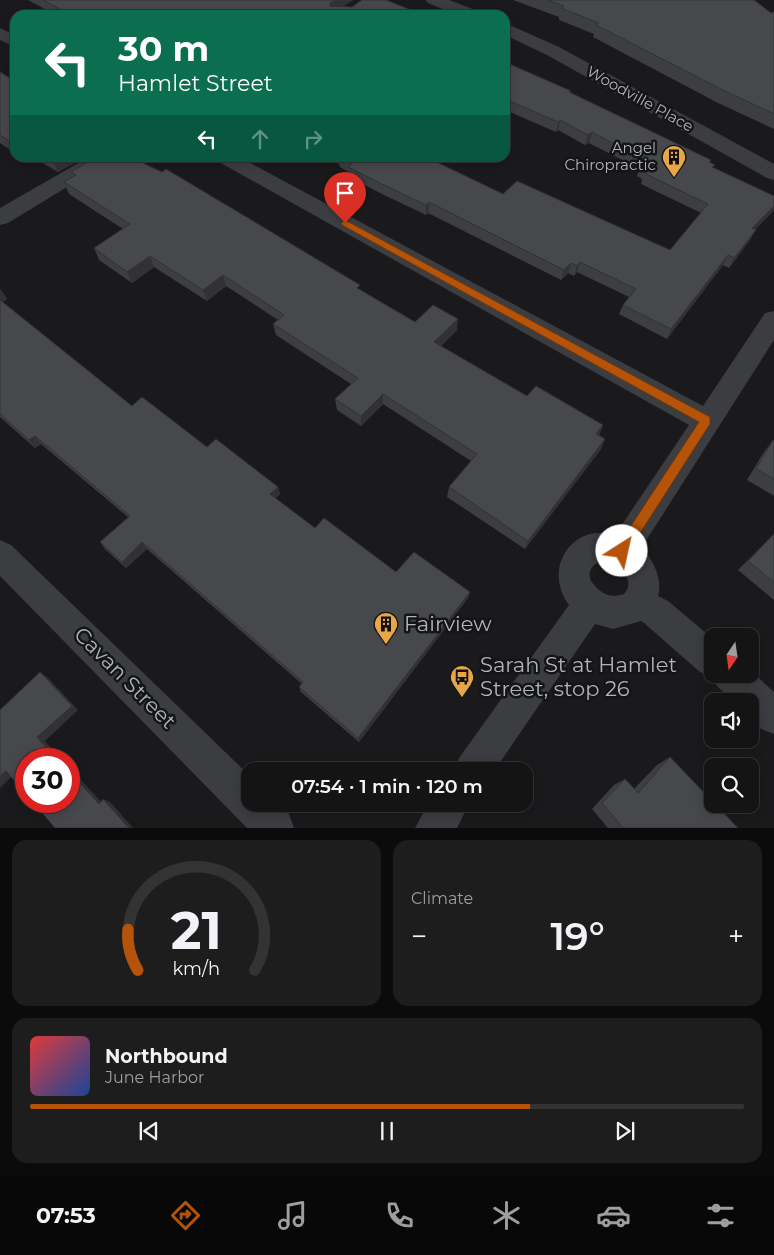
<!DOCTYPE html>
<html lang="en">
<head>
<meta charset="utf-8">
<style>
  body { margin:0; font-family:Montserrat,sans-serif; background:#1d1d1e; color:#f1f3f6; height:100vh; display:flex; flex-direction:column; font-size:19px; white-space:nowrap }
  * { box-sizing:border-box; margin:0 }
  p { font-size:16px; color:#9d9ea0 }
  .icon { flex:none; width:28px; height:28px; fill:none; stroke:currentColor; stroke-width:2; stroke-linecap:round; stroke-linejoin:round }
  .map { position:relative; height:828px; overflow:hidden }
  .drawer { display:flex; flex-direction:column; gap:12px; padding:12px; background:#0b0b0c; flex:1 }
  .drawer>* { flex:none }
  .banner { position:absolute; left:10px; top:10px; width:500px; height:152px; border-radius:15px; box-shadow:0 2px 12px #0003,0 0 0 1px #333334; background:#0b6e4f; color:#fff; overflow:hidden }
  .needle { width:32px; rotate:193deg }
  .tools { position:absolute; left:704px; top:628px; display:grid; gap:10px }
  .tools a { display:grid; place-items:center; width:55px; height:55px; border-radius:10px; background:#141415; box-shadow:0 2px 12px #0003,0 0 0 1px #333334; font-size:25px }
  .speed { position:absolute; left:15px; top:748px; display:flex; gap:10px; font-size:25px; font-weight:700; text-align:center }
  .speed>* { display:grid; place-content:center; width:65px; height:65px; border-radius:50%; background:#141415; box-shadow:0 2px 12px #0003,0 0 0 1px #333334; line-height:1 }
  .speed .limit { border:8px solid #d22; background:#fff; color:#111 }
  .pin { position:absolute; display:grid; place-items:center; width:42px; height:42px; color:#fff; margin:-51px -21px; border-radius:50% 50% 50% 0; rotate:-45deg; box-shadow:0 0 5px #0007 }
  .pin .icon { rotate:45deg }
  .me { position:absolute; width:55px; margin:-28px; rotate:35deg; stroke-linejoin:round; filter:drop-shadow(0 0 4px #0008) }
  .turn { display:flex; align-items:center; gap:18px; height:105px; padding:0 25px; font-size:22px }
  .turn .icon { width:65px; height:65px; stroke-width:2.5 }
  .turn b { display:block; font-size:35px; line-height:42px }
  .lanes { display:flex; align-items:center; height:48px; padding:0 25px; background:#0003; justify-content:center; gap:25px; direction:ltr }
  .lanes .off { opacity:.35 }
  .big { font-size:38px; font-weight:600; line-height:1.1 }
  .drawer .tile { flex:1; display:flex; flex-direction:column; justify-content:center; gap:8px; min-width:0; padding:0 18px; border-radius:15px; background:#1d1d1e }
  .drawer .dial { align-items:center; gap:0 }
  .dial svg { height:130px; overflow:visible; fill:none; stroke:#333334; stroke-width:7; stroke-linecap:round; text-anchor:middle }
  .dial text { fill:#f1f3f6; stroke:none }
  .song { display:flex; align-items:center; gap:15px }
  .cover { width:60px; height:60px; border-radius:8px; background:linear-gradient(135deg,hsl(0 70% 55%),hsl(220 70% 35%)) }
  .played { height:5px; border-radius:2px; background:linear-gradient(90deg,#b45309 70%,#333334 70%) }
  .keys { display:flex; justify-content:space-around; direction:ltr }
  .heat { display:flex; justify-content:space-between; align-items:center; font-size:28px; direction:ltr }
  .drawer .tiles { flex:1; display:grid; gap:12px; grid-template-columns:1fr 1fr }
  .tile:last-child { grid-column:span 2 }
  .trip { position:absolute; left:241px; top:762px; width:292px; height:50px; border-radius:15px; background:#141415; box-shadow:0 2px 12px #0003,0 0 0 1px #333334; font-weight:600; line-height:50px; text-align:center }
  .menu { display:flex; height:80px; justify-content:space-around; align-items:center; background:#080808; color:#9d9ea0 }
  .menu .icon { width:35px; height:35px }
  .menu .current { color:#b45309 }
  .menu b { font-size:22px; color:#f1f3f6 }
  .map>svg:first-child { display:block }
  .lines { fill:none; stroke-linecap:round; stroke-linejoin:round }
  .minor { fill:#3b3d41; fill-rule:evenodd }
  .wall { fill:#3d3e41 }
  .shaded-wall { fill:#323235 }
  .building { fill:#47484c; stroke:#323235 }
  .route { fill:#b45309; stroke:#753606 }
  .labels { text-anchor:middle; stroke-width:5; stroke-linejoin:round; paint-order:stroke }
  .far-street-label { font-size:15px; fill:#aeb3bb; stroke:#151517 }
  .far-poi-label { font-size:15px; fill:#aeb3bb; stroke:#151517; text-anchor:end }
  .near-poi-label { font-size:21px; fill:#aeb3bb; stroke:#151517; text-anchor:start }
  .near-street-label { font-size:21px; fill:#aeb3bb; stroke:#151517 }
</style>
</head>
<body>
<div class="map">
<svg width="774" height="828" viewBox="0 0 774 828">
  <rect width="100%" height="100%" fill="#1a1a1c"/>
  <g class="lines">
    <g class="minor">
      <path d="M426 0H449L478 11 480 15H457L428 3Z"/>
      <path d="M505 23 559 47 774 164V180L767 178 547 55 505 35Z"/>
      <path d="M0 28 15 35V47L0 40Z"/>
      <path d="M87 158H111L108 162 8 223 0 225V208Z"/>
      <path d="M216 158H241L703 406 765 313 774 311V340L642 547C653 560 663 579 658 596L668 601 712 638V674H750V670L774 692V734L761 729 750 718V701H733L717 686 713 677 700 672 644 623 641 621 613 629 595 624 494 771H454L459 758 569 605C542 569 572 522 615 535L689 425 219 162ZM601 561C615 562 638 578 624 594 609 599 600 593 591 581 587 571 592 565 601 561Z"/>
      <path d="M0 540 11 545 250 776V804H278L289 814 294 828H247L0 576Z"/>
      <path d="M428 804H469L457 828H415Z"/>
    </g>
  </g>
  <g class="wall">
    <path d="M28 0H353L342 7 424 15H56Z"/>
    <path d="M513 0H754L771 13 774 12V129L718 103 593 37 594 34 559 20V17Z"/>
    <path d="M505 62 711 160 710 163 713 168 774 196V210L755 230 750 240 729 268 723 265 667 339 619 314 623 305 629 297 577 272 574 276 568 273 561 280 428 213 426 215 382 194 349 177 348 172 340 167 339 164 326 158H428L503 194 670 250 701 213 641 184 642 179 637 176 640 169 589 143 585 145 558 130 556 132 505 110Z"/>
    <path d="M0 72 15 81V153L0 143Z"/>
    <path d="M34 158H84L58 172Z"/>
    <path d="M71 172 360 290 415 322 457 330 441 346 527 396 603 425 599 435 605 439 601 449 525 549 447 497 449 487 471 461 383 404 361 426 337 410 335 399 351 384 276 335 273 324 278 320 226 286 207 301 154 267 132 283 99 260 94 248 123 229 69 194 64 182 73 177Z"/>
    <path d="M0 289 7 299 3 302 132 406 278 487 280 494 275 498 315 528 396 572 470 592 468 598 359 742 301 692 299 687 302 684 147 549 126 568 105 549 100 542 128 517 41 444 35 448 0 417Z"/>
    <path d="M773 440 774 441V496L747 480 764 452Z"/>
    <path d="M774 534V600L738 570Z"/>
    <path d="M670 757 738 828H608L592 809 614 785 625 779 634 789 657 765Z"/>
  </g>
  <g class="shaded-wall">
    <path d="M336 0H353L331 13 330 3Z"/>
    <path d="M560 120 558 130 556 132 558 122Z"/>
    <path d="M592 132 589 143 585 145 588 135Z"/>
    <path d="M15 142V149L12 143Z"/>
    <path d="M59 158H84L58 172 53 161Z"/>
    <path d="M429 202 428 213 426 215V205Z"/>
    <path d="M774 206V210L746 239 752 228Z"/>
    <path d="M756 230 750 240 729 268 734 258Z"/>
    <path d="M728 255 723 265 667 339 671 329Z"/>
    <path d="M150 256 154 267 132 283 127 272Z"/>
    <path d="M580 262 577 272 574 276 577 266Z"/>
    <path d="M571 263 568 273 561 280 564 270Z"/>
    <path d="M223 275 226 286 207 301 203 290Z"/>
    <path d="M1 290 7 299 0 304V291Z"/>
    <path d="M458 319 457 330 434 353V342Z"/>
    <path d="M383 394V404L361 426V416Z"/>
    <path d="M603 425 599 436 596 434Z"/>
    <path d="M35 436 41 444 35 448 29 440Z"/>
    <path d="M605 439 601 449 525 549 528 541Z"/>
    <path d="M278 487 280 494 272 502 270 494Z"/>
    <path d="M142 542 147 549 126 568 122 562Z"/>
    <path d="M470 592 468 598 359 742 358 738Z"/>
    <path d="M40 672 47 677 78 710 45 741 61 759H57L37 737Z"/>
    <path d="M69 767 105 806 99 804 69 771Z"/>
    <path d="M6 771 14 774 0 788V776Z"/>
    <path d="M103 799 110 802 133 828H129Z"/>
  </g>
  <g class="building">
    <path d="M43 0H336L330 3V6L352 7 362 0H386L424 15H66L61 13 64 11Z"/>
    <path d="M548 0H754L771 13 774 12V114L723 90 596 25 599 23 561 8 564 6Z"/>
    <path d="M505 62 571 91 569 92 711 160 709 162 715 165 712 167 774 196V206L752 228 756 230 734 258 728 255 671 329 623 305 636 289 580 262 577 266 571 263 564 270 429 202 426 205 382 184 348 167 352 164 340 158H428L503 194 517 181 670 250 708 204 644 173 648 170 641 166 647 161 592 132 588 135 560 120 558 122 505 99Z"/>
    <path d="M0 72 15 81V142L12 143 0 135Z"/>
    <path d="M48 158H59L53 161Z"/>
    <path d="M95 158H134L147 165 162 172 166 169 360 285 357 288 415 322 433 305 458 319 434 342 527 396 536 386 603 425 596 434 605 439 528 541 449 487 477 454 383 394 361 416 335 399 358 378 273 324 284 315 223 275 203 290 150 256 127 272 94 248 130 224 64 182 76 175 71 172Z"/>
    <path d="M0 300 132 406 142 397 207 447 216 439 278 487 270 494 315 528 324 518 396 572 414 552 470 592 358 738 299 687 303 682 142 542 122 562 100 542 130 516 35 436 29 440 0 414Z"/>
    <path d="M773 440 774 441V479L756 469Z"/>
    <path d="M774 534V582L748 561Z"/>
    <path d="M40 672 72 706 37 737 57 759H26V794L6 771 0 776V710Z"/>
    <path d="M670 757 712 801V804H715L738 828H623L602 803 625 779 638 793Z"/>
    <path d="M69 771 99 804 103 799 129 828H55L32 801H69Z"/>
  </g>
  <path class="route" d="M345 220 710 417V424L626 555 622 557 617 555 615 551 617 547 699 422 342 225 341 223Z"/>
  <defs>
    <g id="building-pin" transform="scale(1.25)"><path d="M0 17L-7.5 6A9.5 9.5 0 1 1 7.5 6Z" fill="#e7a648" stroke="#151517"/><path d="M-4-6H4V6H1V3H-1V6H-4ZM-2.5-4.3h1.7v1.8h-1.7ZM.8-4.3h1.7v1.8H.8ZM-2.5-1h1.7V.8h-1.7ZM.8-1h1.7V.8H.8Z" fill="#111"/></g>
    <g id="bus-pin" transform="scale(1.25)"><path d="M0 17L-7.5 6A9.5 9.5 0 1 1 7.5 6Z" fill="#e7a648" stroke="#151517"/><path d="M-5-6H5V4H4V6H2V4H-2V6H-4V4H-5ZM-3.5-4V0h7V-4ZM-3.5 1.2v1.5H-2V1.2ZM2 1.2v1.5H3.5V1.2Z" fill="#111"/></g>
  </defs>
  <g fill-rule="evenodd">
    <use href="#building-pin" x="674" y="157"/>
    <use href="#building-pin" x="386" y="624"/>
    <use href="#bus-pin" x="462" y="677"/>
  </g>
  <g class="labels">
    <g class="far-street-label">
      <text transform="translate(640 99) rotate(29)" y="5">Woodville Place</text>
    </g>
    <g class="far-poi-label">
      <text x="656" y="153">Angel<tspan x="656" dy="17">Chiropractic</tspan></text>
    </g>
    <g class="near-poi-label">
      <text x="404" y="631">Fairview</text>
      <text x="480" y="672">Sarah St at Hamlet<tspan x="480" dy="24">Street, stop 26</tspan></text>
    </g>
    <g class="near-street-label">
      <text transform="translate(125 678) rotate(45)" y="7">Cavan Street</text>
    </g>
  </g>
</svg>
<div class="tools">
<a><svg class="needle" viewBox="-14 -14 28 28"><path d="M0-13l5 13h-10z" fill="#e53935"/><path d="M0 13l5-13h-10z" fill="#9d9ea0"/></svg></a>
<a><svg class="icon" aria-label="sound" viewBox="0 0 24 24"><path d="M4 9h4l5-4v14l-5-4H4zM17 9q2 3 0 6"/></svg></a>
<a><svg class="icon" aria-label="search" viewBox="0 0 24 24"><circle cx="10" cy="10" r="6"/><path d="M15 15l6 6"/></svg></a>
</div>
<div class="speed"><div class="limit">30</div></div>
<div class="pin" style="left:345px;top:223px;background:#d93025"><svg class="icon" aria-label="arrive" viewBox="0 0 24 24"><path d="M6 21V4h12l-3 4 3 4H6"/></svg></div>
<svg class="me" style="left:622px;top:551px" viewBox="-20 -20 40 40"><circle r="19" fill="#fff"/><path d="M0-13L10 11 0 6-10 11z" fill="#b45309"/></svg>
<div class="trip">07:54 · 1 min · 120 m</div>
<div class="banner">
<div class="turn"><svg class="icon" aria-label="left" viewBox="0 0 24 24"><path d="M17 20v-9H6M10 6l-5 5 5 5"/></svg><div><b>30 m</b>Hamlet Street</div></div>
<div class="lanes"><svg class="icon" aria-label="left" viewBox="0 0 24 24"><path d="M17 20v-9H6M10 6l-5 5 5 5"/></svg><svg class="icon off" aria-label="ahead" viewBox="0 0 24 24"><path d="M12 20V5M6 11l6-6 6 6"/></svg><svg class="icon off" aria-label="right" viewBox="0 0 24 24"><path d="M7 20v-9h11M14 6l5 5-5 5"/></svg></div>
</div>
</div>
<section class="drawer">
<div class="tiles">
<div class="tile dial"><svg viewBox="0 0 100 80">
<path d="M14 69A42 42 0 1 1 86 69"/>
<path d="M14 69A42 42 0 0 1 8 44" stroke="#b45309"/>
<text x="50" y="56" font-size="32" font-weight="700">21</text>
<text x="50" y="72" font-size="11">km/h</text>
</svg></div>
<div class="tile"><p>Climate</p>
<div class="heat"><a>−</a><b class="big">19°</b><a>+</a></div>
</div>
<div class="tile">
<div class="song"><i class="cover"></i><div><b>Northbound</b><p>June Harbor</p></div></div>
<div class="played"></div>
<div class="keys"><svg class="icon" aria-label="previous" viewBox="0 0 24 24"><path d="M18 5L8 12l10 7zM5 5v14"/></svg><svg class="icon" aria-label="pause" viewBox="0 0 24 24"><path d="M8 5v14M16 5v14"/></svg><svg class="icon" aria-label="next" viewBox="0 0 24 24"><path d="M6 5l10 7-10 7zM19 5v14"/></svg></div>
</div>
</div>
</section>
<nav class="menu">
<b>07:53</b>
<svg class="icon current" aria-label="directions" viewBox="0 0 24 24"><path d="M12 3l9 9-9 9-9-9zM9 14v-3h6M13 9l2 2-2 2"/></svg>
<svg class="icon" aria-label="music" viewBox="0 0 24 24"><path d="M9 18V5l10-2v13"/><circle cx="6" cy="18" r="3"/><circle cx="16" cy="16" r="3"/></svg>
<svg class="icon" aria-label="phone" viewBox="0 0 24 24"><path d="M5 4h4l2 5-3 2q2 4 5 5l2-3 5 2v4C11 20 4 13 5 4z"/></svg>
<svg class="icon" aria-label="climate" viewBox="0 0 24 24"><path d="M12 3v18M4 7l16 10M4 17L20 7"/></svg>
<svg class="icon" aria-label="car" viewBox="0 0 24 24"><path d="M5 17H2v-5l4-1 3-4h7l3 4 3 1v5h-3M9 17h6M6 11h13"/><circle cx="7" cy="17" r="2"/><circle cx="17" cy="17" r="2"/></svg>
<svg class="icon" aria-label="filters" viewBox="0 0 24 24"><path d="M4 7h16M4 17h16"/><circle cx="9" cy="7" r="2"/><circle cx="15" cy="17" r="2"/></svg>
</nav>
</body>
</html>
